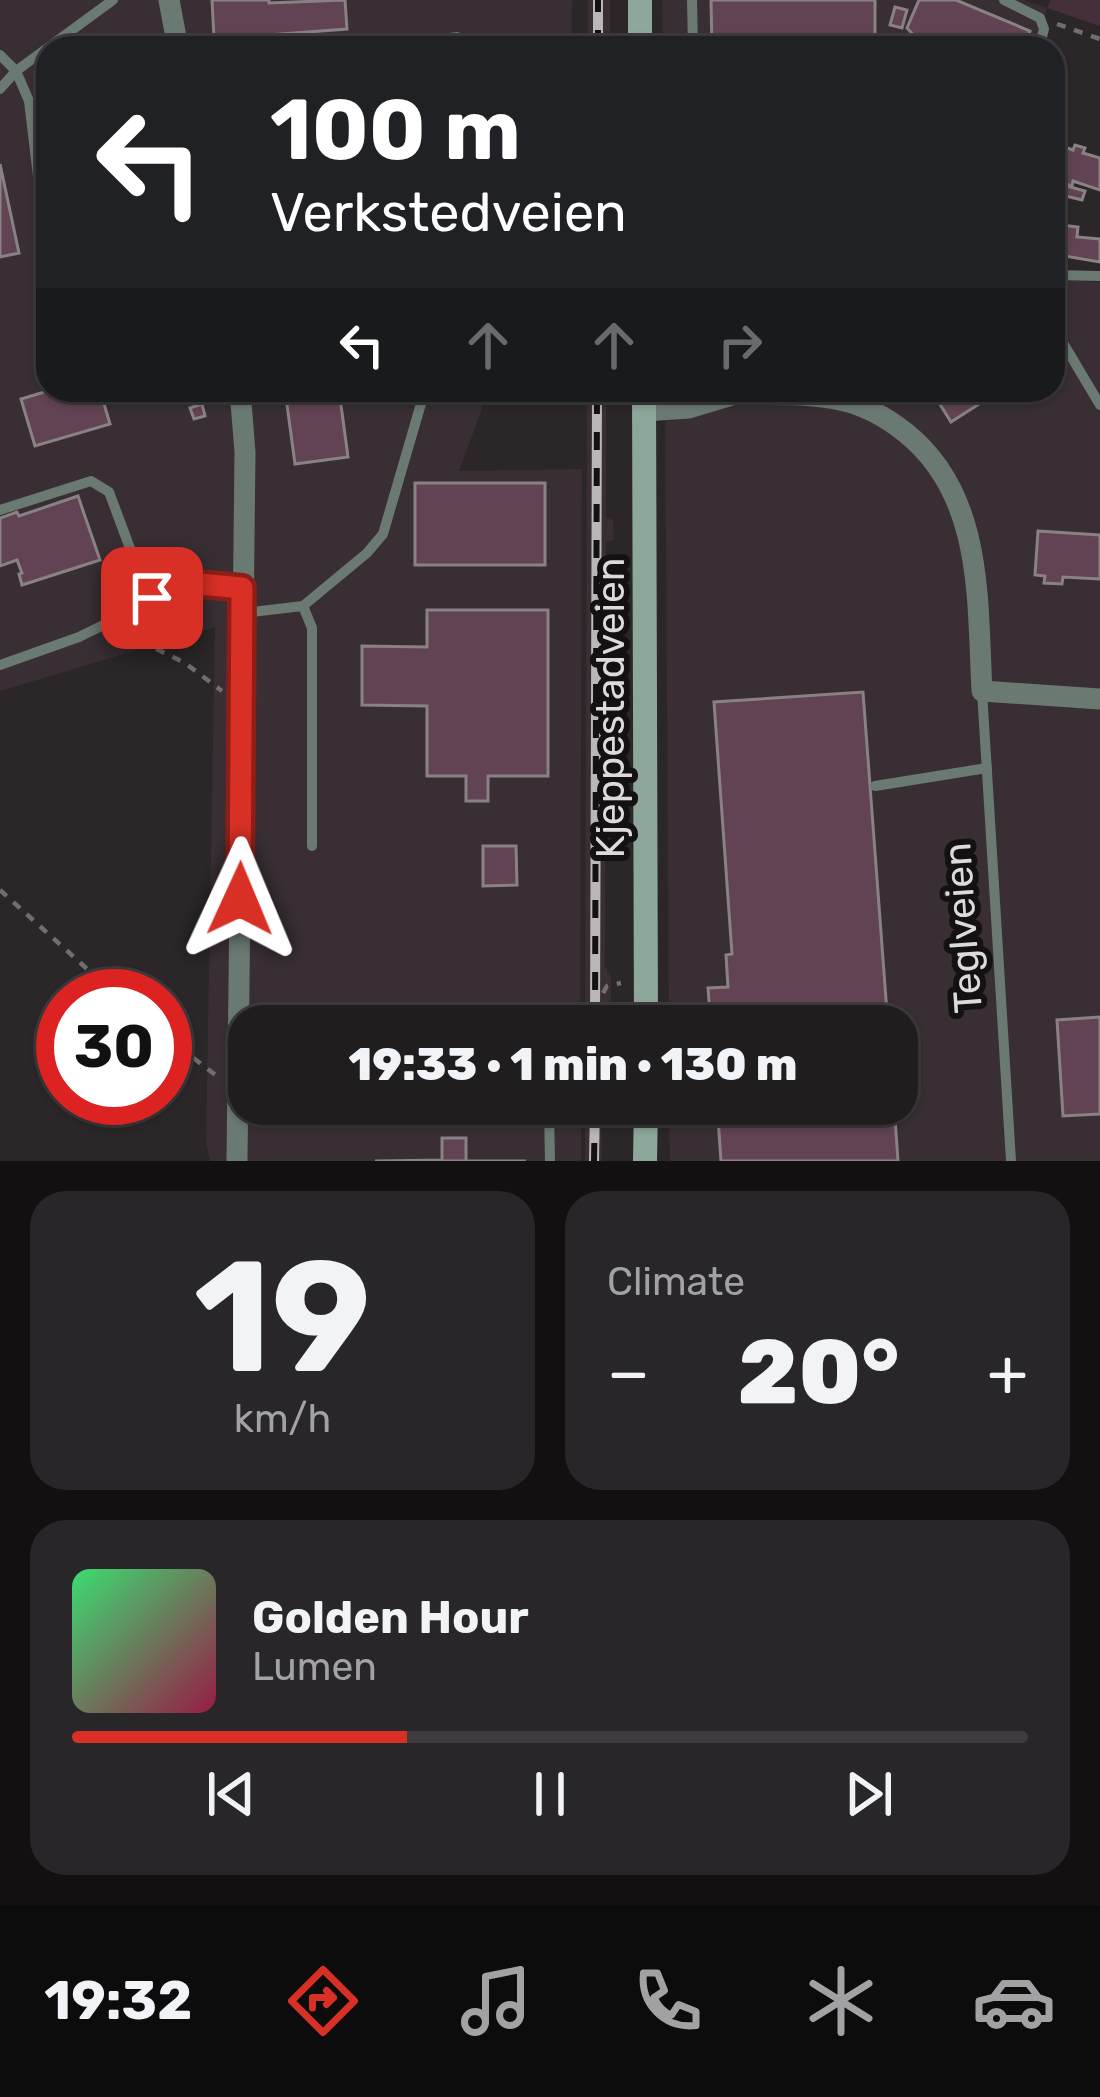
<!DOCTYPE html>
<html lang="en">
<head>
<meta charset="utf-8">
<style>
  body { margin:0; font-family:Rubik,sans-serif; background:#282628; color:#f1f3f6; height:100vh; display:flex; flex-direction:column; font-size:45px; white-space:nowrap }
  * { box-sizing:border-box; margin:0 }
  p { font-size:39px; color:#a2a2a4 }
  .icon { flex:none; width:66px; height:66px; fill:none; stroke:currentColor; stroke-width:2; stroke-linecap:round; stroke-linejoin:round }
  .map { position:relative; height:1161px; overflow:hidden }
  .details { display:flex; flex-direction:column; gap:30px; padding:30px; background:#121011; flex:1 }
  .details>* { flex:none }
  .banner { position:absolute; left:36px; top:36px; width:1029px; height:366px; border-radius:36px; box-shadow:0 3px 9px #0004,0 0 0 3px #3d3b3d; background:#202124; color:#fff; overflow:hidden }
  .speed { position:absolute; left:36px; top:969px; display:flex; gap:24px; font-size:60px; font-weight:700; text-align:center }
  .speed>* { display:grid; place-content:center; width:156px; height:156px; border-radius:50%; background:#201d1f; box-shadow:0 3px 9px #0004,0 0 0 3px #3d3b3d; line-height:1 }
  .speed .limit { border:18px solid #d22; background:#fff; color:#111 }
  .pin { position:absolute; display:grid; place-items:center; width:102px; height:102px; color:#fff; margin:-51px; border-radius:24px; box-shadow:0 6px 18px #0006 }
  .me { position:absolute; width:132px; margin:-66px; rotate:1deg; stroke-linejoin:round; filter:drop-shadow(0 0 9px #0008) }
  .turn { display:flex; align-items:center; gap:42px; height:252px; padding:0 36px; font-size:54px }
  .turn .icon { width:156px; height:156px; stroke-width:2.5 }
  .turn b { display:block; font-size:84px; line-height:102px }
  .lanes { display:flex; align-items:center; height:114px; padding:0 36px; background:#0003; justify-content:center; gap:60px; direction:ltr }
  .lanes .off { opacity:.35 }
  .big { font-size:90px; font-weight:800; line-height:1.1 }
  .details .widget { flex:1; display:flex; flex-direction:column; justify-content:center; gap:18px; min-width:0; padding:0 42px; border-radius:36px; background:#282628 }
  .details .dial { align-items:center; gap:0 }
  .dial b { font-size:156px; line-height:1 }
  .song { display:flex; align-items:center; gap:36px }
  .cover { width:144px; height:144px; border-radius:18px; background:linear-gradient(135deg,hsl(140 70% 55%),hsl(340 70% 35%)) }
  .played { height:12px; border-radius:6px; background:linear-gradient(90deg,#d93025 35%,#3d3b3d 35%) }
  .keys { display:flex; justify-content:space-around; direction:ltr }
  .heat { display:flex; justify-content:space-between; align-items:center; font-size:66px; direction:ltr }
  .details .tiles { flex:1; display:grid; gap:30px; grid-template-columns:1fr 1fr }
  .widget:last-child { grid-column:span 2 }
  .trip { position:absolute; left:228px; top:1005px; width:690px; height:120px; border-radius:36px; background:#201d1f; box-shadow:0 3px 9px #0004,0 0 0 3px #3d3b3d; font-weight:800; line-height:120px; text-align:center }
  .tab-bar { display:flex; height:192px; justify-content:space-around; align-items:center; background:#0d0c0c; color:#a2a2a4 }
  .tab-bar .icon { width:84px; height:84px }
  .tab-bar .current { color:#d93025 }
  .tab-bar b { font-size:54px; color:#f1f3f6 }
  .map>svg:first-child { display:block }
  .built { fill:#382e33 }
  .green { fill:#442f3a }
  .building { fill:#614353; stroke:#888285; stroke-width:3 }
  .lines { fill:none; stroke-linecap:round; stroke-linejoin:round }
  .path { stroke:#726e70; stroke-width:4.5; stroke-dasharray:9 9; stroke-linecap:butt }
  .service { stroke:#6a7971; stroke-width:10 }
  .minor { stroke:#6a7971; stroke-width:21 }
  .secondary { stroke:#8ea79b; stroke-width:24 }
  .rail-casing { stroke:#bbb7b9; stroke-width:10 }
  .rail { stroke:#131112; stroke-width:6; stroke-dasharray:18; stroke-linecap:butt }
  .route-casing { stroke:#8d1f18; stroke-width:30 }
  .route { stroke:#d93025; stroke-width:21 }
  .labels { text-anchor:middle; stroke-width:12; stroke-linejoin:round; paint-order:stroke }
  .street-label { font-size:39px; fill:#dddadc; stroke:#131112 }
</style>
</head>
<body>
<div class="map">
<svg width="1100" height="1161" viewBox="0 0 1100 1161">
  <rect width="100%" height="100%" fill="#2b2729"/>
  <g class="built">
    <path d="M0 0H572L571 48H48V390H489L459 471 582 469 580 1026H249V1104H581V1161H210L206 1142 215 627 0 691Z"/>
    <rect x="588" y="0" width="22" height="48"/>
    <path d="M662 0H1024L1047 8 1035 48H663Z"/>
    <path d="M1053 279 1100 282V1161H670L669 1104H897V1026H669L665 390H1053Z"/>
    <path d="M587 390H606V518L613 520 614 540 606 542 605 966 611 977V1026H585Z"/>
    <path d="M585 1104H601L602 1161H585Z"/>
  </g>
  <path class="green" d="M1051 0H1100V26L1047 8Z"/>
  <g class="building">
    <path d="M212 0H269V3L345 0 347 29 214 39Z"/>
    <path d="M711 0H875V36L791 38V48H712Z"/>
    <path d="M919 0H956L1030 31 1023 48H916L919 41 907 28Z"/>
    <path d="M895 7 907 10 902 28 890 25Z"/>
    <path d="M1053 143 1073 150 1075 145 1085 148 1083 153 1100 158V190L1073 181 1072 186 1053 180Z"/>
    <path d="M0 164 19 253 0 257Z"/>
    <path d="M1056 183 1085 191 1082 200 1053 193Z"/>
    <path d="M1053 224 1078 227 1077 237 1100 239V262L1053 254Z"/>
    <path d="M51 390H100L110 424 35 446 21 399Z"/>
    <path d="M285 390H339L348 457 295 464Z"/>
    <path d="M931 390H1001L951 422Z"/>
    <path d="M202 404 205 416 194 419 190 408Z"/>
    <rect x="415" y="483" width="130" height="82"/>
    <path d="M78 496 100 560 22 585 19 574 22 573 17 560 0 566V518L17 512 19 516Z"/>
    <path d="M1038 531 1100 535V579L1063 577 1062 584 1044 583 1045 576 1035 575Z"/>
    <path d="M427 610H548V776H488V801H466V776H427V706L362 705V646L427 647Z"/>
    <path d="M863 692 888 1026H711L708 988 728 987 726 955 732 954 714 702Z"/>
    <path d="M483 846H516L517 885 483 886Z"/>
    <path d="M1100 1017V1114L1063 1116 1057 1020Z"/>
    <path d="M897 1062H908L909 1074H902V1082L897 1083Z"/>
    <path d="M717 1104H894L898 1161H721Z"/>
    <path d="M442 1138H466V1161H526H375L442 1160Z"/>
  </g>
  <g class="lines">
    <g class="path">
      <path d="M1057 24 1100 39"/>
      <path d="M124 633 185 663 222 691"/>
      <path d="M0 890 117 996"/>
      <path d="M603 993 607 986 621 983"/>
      <path d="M165 1036 218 1077"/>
    </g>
    <g class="service">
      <path d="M692 0 693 48"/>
      <path d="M1004 0 1040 18 1044 29 1039 48"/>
      <path d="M372 48 457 37"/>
      <path d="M0 55 16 71 29 101 48 260"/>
      <path d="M0 89 16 71 113 0"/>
      <path d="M1053 275 1100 276"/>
      <path d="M1053 326 1100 405"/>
      <path d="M215 390 238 402"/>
      <path d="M871 409 884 390"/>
      <path d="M0 510 91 481 109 492 137 567 153 598"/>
      <path d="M303 606 312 628V846"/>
      <path d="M243 613 303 606 367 553 383 534 425 390"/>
      <path d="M0 665 79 637 189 583H218L243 588"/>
      <path d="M982 691 1011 1161"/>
      <path d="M875 786 987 768"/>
      <path d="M238 1107 549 1109 550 1161"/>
    </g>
    <g class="minor">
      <path d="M169 0 178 48"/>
      <path d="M711 390C753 399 797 390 840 400 865 405 886 417 906 433 984 496 977 600 982 691L1100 699"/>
      <path d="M644 411 689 408 732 395"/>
      <path d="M237 1161 245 452 240 390"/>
    </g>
    <g class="secondary">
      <path d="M640 0V48"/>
      <path d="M644 390 646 1026"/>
      <path d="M645 1161 646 1104"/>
    </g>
    <g class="rail-casing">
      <g id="rail">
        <path d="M598 48V0"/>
        <path d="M595 1026 597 390"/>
        <path d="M594 1161 595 1104"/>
      </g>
    </g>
    <use href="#rail" class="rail"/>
  </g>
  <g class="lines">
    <g class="route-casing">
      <path id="route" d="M152 598 189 583 242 588 240 899"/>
    </g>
    <use href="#route" class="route"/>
  </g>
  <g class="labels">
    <g class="street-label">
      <text transform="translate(610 708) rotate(-90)" y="14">Kjeppestadveien</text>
      <text transform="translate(962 928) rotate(-94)" y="14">Teglveien</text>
    </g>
  </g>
</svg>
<div class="speed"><div class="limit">30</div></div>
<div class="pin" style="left:152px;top:598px;background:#d93025"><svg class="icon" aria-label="arrive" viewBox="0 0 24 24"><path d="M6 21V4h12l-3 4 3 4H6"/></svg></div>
<svg class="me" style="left:240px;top:899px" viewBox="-20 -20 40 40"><path d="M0-17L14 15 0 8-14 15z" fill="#d93025" stroke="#fff" stroke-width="4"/></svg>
<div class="trip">19:33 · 1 min · 130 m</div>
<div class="banner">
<div class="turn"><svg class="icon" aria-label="left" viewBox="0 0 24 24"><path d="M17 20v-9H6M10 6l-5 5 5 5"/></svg><div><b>100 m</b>Verkstedveien</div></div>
<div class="lanes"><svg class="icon" aria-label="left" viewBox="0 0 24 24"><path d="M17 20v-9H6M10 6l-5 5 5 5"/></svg><svg class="icon off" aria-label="ahead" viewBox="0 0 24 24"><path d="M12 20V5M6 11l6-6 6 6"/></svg><svg class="icon off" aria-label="ahead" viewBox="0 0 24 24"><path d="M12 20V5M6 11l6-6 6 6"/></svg><svg class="icon off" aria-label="right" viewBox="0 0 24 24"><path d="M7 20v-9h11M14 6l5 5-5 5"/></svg></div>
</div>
</div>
<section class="details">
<div class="tiles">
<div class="widget dial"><b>19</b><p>km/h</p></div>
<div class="widget"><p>Climate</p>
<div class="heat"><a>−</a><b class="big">20°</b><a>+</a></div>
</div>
<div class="widget">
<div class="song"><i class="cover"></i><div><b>Golden Hour</b><p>Lumen</p></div></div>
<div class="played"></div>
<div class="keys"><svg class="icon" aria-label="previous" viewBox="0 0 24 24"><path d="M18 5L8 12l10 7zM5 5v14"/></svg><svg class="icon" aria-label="pause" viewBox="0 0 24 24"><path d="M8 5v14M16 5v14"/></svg><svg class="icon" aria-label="next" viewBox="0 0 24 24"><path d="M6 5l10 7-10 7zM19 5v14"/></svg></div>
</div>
</div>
</section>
<nav class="tab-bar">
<b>19:32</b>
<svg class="icon current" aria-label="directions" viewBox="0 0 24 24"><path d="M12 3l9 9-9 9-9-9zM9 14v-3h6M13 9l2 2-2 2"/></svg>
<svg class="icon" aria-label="music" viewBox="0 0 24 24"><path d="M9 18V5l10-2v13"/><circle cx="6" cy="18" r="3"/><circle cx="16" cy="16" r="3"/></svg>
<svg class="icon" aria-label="phone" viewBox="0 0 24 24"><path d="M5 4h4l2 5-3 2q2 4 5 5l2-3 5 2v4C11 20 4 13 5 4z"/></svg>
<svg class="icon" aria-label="climate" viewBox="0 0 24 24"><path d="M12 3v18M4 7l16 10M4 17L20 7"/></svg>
<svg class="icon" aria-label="car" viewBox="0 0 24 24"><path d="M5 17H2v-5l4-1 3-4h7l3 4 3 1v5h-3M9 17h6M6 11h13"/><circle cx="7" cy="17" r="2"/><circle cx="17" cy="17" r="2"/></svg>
</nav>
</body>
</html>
